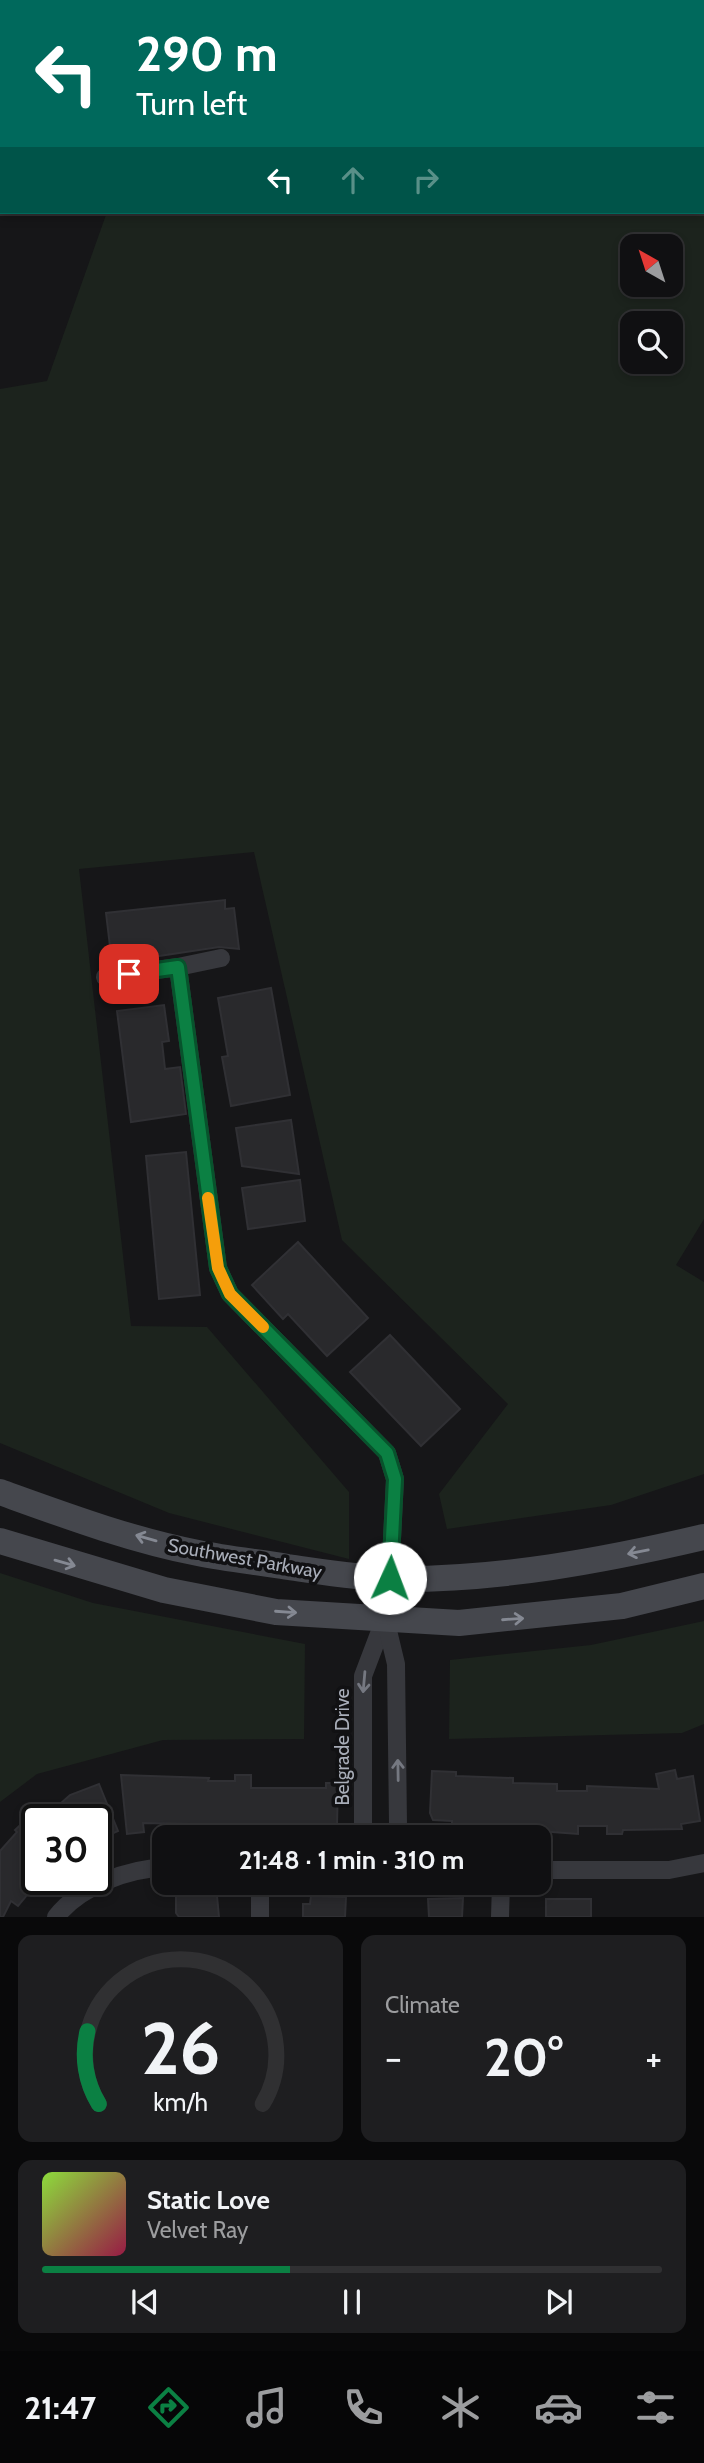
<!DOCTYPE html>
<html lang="en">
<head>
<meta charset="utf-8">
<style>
  body { margin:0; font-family:Cabin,sans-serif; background:#1e1e20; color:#f1f3f6; height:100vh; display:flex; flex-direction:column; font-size:26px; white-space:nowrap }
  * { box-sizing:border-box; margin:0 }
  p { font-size:23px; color:#9c9d9f }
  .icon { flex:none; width:38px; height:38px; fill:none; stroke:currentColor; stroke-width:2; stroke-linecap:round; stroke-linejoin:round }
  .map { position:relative; height:1917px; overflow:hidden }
  .drawer { display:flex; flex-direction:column; gap:18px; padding:18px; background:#09090a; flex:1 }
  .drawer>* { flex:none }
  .banner { position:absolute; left:0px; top:0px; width:705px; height:214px; box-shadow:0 4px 10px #0003,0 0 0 2px #303032; background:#00695c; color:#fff; overflow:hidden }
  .needle { width:46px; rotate:321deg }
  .controls { position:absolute; left:620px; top:234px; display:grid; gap:14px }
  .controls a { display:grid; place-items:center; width:63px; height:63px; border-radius:14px; background:#101012; box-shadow:0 4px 10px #0003,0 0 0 2px #303032; font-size:35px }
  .speed { position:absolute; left:21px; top:1804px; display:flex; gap:14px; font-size:35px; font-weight:700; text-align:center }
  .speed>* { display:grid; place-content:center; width:91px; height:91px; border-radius:50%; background:#101012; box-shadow:0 4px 10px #0003,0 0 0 2px #303032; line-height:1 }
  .speed .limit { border:4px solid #111; border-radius:10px; background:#fff; color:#111 }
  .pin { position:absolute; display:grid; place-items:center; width:60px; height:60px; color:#fff; margin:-30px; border-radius:14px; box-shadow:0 4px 10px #0006 }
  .me { position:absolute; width:77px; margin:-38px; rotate:2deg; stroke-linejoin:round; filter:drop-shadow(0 0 5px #0008) }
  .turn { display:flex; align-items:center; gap:24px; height:147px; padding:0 21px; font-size:32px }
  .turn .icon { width:91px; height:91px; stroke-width:2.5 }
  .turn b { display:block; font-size:49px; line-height:60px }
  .lanes { display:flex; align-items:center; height:66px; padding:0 21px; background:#0003; justify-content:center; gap:35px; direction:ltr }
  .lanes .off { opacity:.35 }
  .big { font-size:52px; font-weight:700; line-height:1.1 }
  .drawer .tile { flex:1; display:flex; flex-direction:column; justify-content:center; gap:10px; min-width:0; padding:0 24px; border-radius:14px; background:#1e1e20 }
  .drawer .dial { align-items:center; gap:0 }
  .dial svg { height:182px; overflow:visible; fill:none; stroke:#303032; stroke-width:7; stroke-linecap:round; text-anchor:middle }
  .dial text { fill:#f1f3f6; stroke:none }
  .song { display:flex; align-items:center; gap:21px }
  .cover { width:84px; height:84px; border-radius:10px; background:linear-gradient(135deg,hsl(90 70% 55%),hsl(340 70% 35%)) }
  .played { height:7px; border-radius:4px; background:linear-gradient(90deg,#0b8043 40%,#303032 40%) }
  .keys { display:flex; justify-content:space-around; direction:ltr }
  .heat { display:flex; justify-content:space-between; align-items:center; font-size:38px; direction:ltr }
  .drawer .tiles { flex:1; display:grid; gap:18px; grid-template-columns:1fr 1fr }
  .tile:last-child { grid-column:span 2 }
  .trip { position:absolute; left:152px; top:1825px; width:399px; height:70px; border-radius:14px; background:#101012; box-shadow:0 4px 10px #0003,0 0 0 2px #303032; font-weight:700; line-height:70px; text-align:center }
  .menu { display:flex; height:112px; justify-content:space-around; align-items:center; background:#060607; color:#9c9d9f }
  .menu .icon { width:49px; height:49px }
  .menu .current { color:#0b8043 }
  .menu b { font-size:32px; color:#f1f3f6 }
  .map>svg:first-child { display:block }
  .green { fill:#1c231d; fill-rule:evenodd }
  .building { fill:#29292c; stroke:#303034; stroke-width:2 }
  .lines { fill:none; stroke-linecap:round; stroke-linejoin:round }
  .street { stroke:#37383d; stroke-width:18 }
  .secondary { stroke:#45474d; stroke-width:26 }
  .oneway { stroke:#858993 }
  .oneway2 { stroke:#757881 }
  .route-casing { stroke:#07532c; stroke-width:18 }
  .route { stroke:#0b8043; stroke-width:12 }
  .slow { stroke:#f59e0b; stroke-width:12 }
  .labels { text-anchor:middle; stroke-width:7; stroke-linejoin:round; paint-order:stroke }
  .street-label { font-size:19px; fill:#a8adb8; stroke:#111113 }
</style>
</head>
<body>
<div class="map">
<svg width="704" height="1917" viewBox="0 0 704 1917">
  <rect width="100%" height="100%" fill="#161618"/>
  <g class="green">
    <path d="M42 0H704V1219L676 1265 704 1282V1474L611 1505 447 1529 439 1494 508 1404 342 1240 254 852 79 869 131 1326 207 1327 349 1492V1559L169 1513 0 1443V389L47 381 107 212H704V2ZM632 247H670V285H632ZM632 324H670V362H632Z"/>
    <path d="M0 1573 93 1603 305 1644 304 1739 163 1740 37 1774 0 1802Z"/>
    <path d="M704 1621V1724L682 1733 449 1739 450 1660 591 1645Z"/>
  </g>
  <g class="building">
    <path d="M225 900V909L234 908 239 949 219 947 112 963 106 913Z"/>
    <path d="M271 988 290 1095 231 1106 222 1057 228 1056 218 998Z"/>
    <path d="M164 1005 169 1041 162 1042 165 1069 180 1067 186 1114 131 1122 117 1011Z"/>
    <path d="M291 1120 299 1174 242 1166 236 1128Z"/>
    <path d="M186 1152 200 1295 159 1299 146 1156Z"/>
    <path d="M300 1180 305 1221 248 1229 242 1188Z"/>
    <path d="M298 1242 368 1318 327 1356 288 1314 283 1319 252 1285Z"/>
    <path d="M390 1335 460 1409 421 1446 350 1372Z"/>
    <path d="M675 1770 677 1779 693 1776 700 1821 681 1824 682 1829 623 1830 622 1834H607V1826H578V1834L539 1831V1828L452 1831V1821L433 1820 430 1813 432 1771 456 1772V1776L513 1778V1783L557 1784V1791H587V1786L659 1789 656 1774Z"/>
    <path d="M121 1775 209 1778 208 1781H235V1775H251V1788H326V1783H338L337 1825 316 1824V1831H256V1826H229V1830L207 1833 190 1832V1824L143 1823 144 1832 127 1834Z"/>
    <path d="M99 1784 118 1831 96 1841V1820H42L70 1795Z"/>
    <path d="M37 1809V1872L22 1889 28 1894 18 1906 11 1901 3 1917H0V1851L17 1832 15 1830Z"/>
    <path d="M176 1895 217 1896 219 1917H179L176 1913Z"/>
    <path d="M311 1896 346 1897 345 1917H303V1904H310Z"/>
    <path d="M463 1898 462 1917H429L428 1899Z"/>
    <rect x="546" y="1899" width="45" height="18"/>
  </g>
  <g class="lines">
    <g class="street">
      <path d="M178 967 221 958"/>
      <path d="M105 977 178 967 218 1268 230 1294 387 1453 395 1479 390 1579 385 1618 363 1676V1827L366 1838"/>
      <path d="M385 1618 396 1664 398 1824 393 1838"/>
      <path d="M539 1870H669L704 1863"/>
      <path d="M56 1917C79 1887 128 1868 164 1868"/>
      <path d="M260 1917V1883"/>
      <path d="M500 1917 501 1883"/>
    </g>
    <g class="secondary">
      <path d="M0 1492C64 1515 131 1540 198 1553 228 1559 258 1562 288 1567 323 1572 358 1578 394 1579 498 1580 602 1561 704 1537"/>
      <path d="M0 1541 164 1590 276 1612 459 1623 622 1606 704 1586"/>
    </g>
  </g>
  <defs><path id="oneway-shaft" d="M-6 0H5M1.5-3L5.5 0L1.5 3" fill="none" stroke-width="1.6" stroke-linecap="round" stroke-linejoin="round" transform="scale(1.75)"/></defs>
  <g class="oneway">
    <use href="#oneway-shaft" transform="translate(146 1538) rotate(-164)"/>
    <use href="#oneway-shaft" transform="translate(638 1552) rotate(169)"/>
    <use href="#oneway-shaft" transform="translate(65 1563) rotate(16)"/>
    <use href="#oneway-shaft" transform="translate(286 1612) rotate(4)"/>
    <use href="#oneway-shaft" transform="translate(513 1619) rotate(-4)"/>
  </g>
  <g class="oneway2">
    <use href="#oneway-shaft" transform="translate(364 1682) rotate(95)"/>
    <use href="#oneway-shaft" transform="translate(398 1770) rotate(-91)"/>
  </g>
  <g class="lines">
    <g class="route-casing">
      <path id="route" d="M129 974 178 967 218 1268 230 1294 387 1453 395 1479 390 1578"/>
    </g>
    <use href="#route" class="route"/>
    <path class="slow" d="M208 1198 218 1268 230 1294 263 1327"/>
  </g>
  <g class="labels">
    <g class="street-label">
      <text transform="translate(245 1558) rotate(10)" y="7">Southwest Parkway</text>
      <text transform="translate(342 1747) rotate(-90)" y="7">Belgrade Drive</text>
    </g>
  </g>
</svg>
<div class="controls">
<a><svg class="needle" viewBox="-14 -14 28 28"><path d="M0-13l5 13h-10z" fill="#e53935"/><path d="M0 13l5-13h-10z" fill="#9c9d9f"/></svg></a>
<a><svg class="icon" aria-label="search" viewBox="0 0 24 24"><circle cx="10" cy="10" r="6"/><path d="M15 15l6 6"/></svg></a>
</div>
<div class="speed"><div class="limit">30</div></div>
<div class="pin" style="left:129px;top:974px;background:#d93025"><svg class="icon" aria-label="arrive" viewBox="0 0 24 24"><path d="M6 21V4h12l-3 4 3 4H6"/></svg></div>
<svg class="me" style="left:390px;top:1578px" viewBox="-20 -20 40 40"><circle r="19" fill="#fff"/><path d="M0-13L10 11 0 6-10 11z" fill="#0b8043"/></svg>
<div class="trip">21:48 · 1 min · 310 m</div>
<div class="banner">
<div class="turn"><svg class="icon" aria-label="left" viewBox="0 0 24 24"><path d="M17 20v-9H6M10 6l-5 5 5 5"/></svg><div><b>290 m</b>Turn left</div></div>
<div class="lanes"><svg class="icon" aria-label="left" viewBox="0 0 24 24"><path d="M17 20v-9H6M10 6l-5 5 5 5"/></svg><svg class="icon off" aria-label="ahead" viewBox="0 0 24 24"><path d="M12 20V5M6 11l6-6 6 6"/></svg><svg class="icon off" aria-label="right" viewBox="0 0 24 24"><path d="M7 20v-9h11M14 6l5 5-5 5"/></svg></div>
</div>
</div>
<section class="drawer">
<div class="tiles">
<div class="tile dial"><svg viewBox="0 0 100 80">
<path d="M14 69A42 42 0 1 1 86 69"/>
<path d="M14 69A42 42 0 0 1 9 37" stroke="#0b8043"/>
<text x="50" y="56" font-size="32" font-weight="700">26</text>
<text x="50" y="72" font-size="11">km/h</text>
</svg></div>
<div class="tile"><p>Climate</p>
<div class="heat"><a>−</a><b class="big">20°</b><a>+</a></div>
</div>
<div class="tile">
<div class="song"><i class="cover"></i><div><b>Static Love</b><p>Velvet Ray</p></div></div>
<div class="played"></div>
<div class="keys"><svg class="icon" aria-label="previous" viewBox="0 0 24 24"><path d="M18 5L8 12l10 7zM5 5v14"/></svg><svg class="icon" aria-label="pause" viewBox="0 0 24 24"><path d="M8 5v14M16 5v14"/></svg><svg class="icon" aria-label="next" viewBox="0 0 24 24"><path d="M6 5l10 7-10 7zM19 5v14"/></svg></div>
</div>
</div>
</section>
<nav class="menu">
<b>21:47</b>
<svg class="icon current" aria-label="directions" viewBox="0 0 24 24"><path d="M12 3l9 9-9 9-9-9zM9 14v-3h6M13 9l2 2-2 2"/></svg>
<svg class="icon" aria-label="music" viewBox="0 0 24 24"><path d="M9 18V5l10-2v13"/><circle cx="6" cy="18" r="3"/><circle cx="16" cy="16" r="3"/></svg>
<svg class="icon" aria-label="phone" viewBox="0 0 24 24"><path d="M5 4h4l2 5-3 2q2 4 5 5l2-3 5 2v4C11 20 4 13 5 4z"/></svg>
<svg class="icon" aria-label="climate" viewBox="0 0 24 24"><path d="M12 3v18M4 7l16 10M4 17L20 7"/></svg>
<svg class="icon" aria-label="car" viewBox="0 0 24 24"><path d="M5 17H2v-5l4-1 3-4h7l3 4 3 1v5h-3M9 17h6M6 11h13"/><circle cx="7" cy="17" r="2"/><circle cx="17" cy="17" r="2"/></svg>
<svg class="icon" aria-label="filters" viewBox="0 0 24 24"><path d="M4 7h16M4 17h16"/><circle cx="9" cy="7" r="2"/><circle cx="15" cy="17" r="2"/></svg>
</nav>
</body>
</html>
